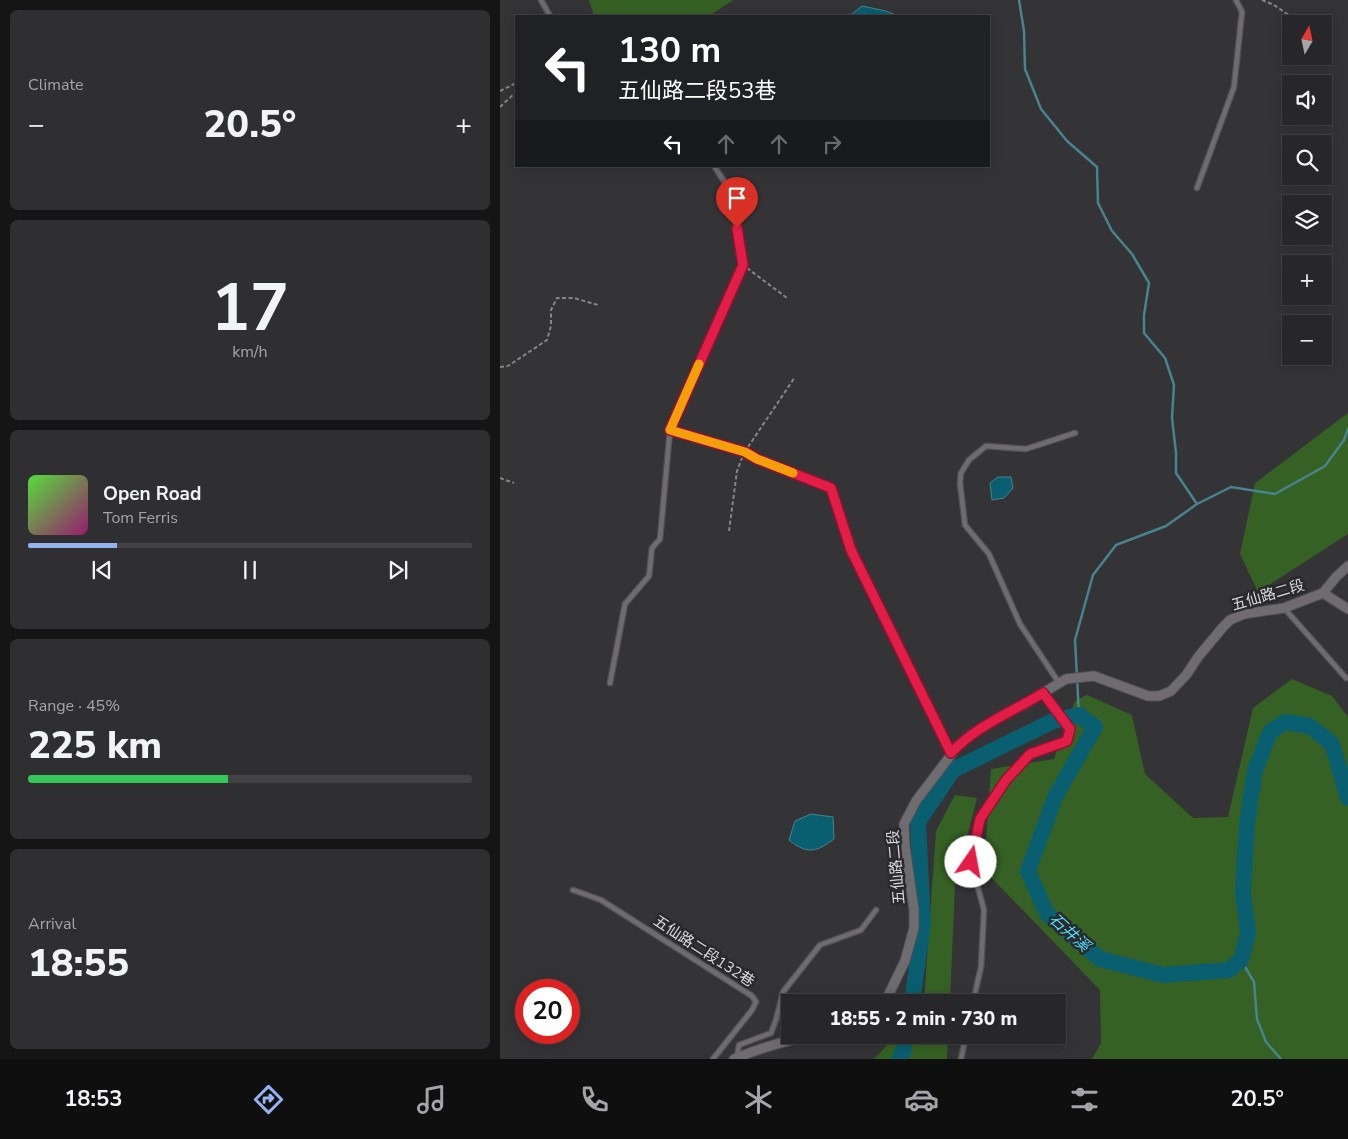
<!DOCTYPE html>
<html lang="en">
<head>
<meta charset="utf-8">
<style>
  body { margin:0; font-family:"Nunito Sans","Noto Sans TC",sans-serif; background:#2f2e30; color:#f1f3f6; height:100vh; display:flex; flex-direction:column; font-size:19px; white-space:nowrap }
  * { box-sizing:border-box; margin:0 }
  p { font-size:16px; color:#a4a5a8 }
  .icon { flex:none; width:28px; height:28px; fill:none; stroke:currentColor; stroke-width:2; stroke-linecap:round; stroke-linejoin:round }
  .map { position:relative; flex:1; overflow:hidden }
  .details { display:flex; flex-direction:column; gap:10px; padding:10px; background:#151516; width:500px }
  .details>* { flex:none }
  .hud { position:absolute; left:15px; top:15px; width:475px; height:152px; border-radius:0px; box-shadow:0 2px 12px #0003,0 0 0 1px #434345; background:#202124; color:#fff; overflow:hidden }
  .needle { width:32px; rotate:9deg }
  .buttons { position:absolute; left:782px; top:15px; display:grid; gap:10px }
  .buttons a { display:grid; place-items:center; width:50px; height:50px; border-radius:0px; background:#272628; box-shadow:0 2px 12px #0003,0 0 0 1px #434345; font-size:25px }
  .speed { position:absolute; left:15px; top:979px; display:flex; gap:10px; font-size:25px; font-weight:700; text-align:center }
  .speed>* { display:grid; place-content:center; width:65px; height:65px; border-radius:50%; background:#272628; box-shadow:0 2px 12px #0003,0 0 0 1px #434345; line-height:1 }
  .speed .limit { border:8px solid #d22; background:#fff; color:#111 }
  .pin { position:absolute; display:grid; place-items:center; width:42px; height:42px; color:#fff; margin:-51px -21px; border-radius:50% 50% 50% 0; rotate:-45deg; box-shadow:0 0 5px #0007 }
  .pin .icon { rotate:45deg }
  .me { position:absolute; width:55px; margin:-28px; rotate:12deg; stroke-linejoin:round; filter:drop-shadow(0 0 4px #0008) }
  .turn { display:flex; align-items:center; gap:18px; height:105px; padding:0 20px; font-size:22px }
  .turn .icon { width:65px; height:65px; stroke-width:2.5 }
  .turn b { display:block; font-size:35px; line-height:42px }
  .lanes { display:flex; align-items:center; height:48px; padding:0 20px; background:#0003; justify-content:center; gap:25px; direction:ltr }
  .lanes .off { opacity:.35 }
  .big { font-size:38px; font-weight:800; line-height:1.1 }
  .details .widget { flex:1; display:flex; flex-direction:column; justify-content:center; gap:8px; min-width:0; padding:0 18px; border-radius:8px; background:#2f2e30 }
  .details .dial { align-items:center; gap:0 }
  .dial b { font-size:65px; line-height:1 }
  .song { display:flex; align-items:center; gap:15px }
  .cover { width:60px; height:60px; border-radius:8px; background:linear-gradient(135deg,hsl(110 70% 55%),hsl(320 70% 35%)) }
  .played { height:5px; border-radius:2px; background:linear-gradient(90deg,#95b2f1 20%,#434345 20%) }
  .keys { display:flex; justify-content:space-around; direction:ltr }
  .heat { display:flex; justify-content:space-between; align-items:center; font-size:28px; direction:ltr }
  .charge { height:8px; border-radius:4px; background:linear-gradient(90deg,#34c759 45%,#434345 0) }
  .trip { position:absolute; left:281px; top:994px; width:285px; height:50px; border-radius:0px; background:#272628; box-shadow:0 2px 12px #0003,0 0 0 1px #434345; font-weight:800; line-height:50px; text-align:center }
  .dock { display:flex; height:80px; justify-content:space-around; align-items:center; background:#100f10; color:#a4a5a8 }
  .dock .icon { width:35px; height:35px }
  .dock .current { color:#95b2f1 }
  .dock b { font-size:22px; color:#f1f3f6 }
  main { display:flex; flex:1; min-height:0 }
  .map>svg:first-child { display:block }
  .green { fill:#366124 }
  .water { fill:#095f6f; stroke:#47848f }
  .lines { fill:none; stroke-linecap:round; stroke-linejoin:round }
  .stream { stroke:#47848f; stroke-width:2.5 }
  .river { stroke:#095f6f; stroke-width:16 }
  .service-casing { stroke:#515052; stroke-width:7 }
  .minor-casing { stroke:#515052; stroke-width:11 }
  .path { stroke:#868588; stroke-width:2; stroke-dasharray:4 2.5; stroke-linecap:butt }
  .service { stroke:#6e6c6f; stroke-width:4.5 }
  .minor { stroke:#6e6c6f; stroke-width:9 }
  .route-casing { stroke:#92132f; stroke-width:12 }
  .route { stroke:#e11d48; stroke-width:9 }
  .slow { stroke:#f59e0b; stroke-width:9 }
  .labels { text-anchor:middle; stroke-width:5; stroke-linejoin:round; paint-order:stroke }
  .street-label { font-size:15px; fill:#d9d9db; stroke:#2a292c }
  .water-label { font-size:16px; font-style:italic; fill:#4fdcfc; stroke:#2a292c }
</style>
</head>
<body>
<main>
<section class="details">
<div class="widget"><p>Climate</p>
<div class="heat"><a>−</a><b class="big">20.5°</b><a>+</a></div>
</div>
<div class="widget dial"><b>17</b><p>km/h</p></div>
<div class="widget">
<div class="song"><i class="cover"></i><div><b>Open Road</b><p>Tom Ferris</p></div></div>
<div class="played"></div>
<div class="keys"><svg class="icon" aria-label="previous" viewBox="0 0 24 24"><path d="M18 5L8 12l10 7zM5 5v14"/></svg><svg class="icon" aria-label="pause" viewBox="0 0 24 24"><path d="M8 5v14M16 5v14"/></svg><svg class="icon" aria-label="next" viewBox="0 0 24 24"><path d="M6 5l10 7-10 7zM19 5v14"/></svg></div>
</div>
<div class="widget"><p>Range · 45%</p><b class="big">225 km</b><div class="charge"></div></div>
<div class="widget"><p>Arrival</p><b class="big">18:55</b></div>
</section>
<div class="map">
<svg width="848" height="1059" viewBox="0 0 848 1059">
  <rect width="100%" height="100%" fill="#343336"/>
  <g class="green">
    <path d="M89 0H233L209 16H94Z"/>
    <path d="M848 413V534L758 592 740 554 755 483Z"/>
    <path d="M792 679 832 696 848 717V1059H592L601 1043 600 990 484 870 491 769 554 759 575 701 587 695 632 715 645 774 693 818 728 817 753 708Z"/>
    <path d="M455 795 477 798 455 884 450 1002H424L436 831Z"/>
    <path d="M404 1035H448L447 1059H371L375 1058 392 1040Z"/>
  </g>
  <g class="water">
    <path d="M362 6 386 11 398 16H349Z"/>
    <path d="M498 477H511L513 488 504 498 492 500 490 483Z"/>
    <path d="M311 814 333 817 334 839C316 852 308 855 289 840L295 821Z"/>
  </g>
  <g class="lines">
    <g class="stream">
      <path d="M519 0 524 31 525 69 541 109 567 141 597 167 598 203 612 231 632 254 649 283 644 315V333L665 358 674 385 672 418 676 453V473L697 504"/>
      <path d="M579 715 575 640 593 575 616 545 666 526 697 504 731 487 775 494 825 466 844 440 848 429"/>
      <path d="M741 960 754 982 757 1019 766 1042 781 1059"/>
    </g>
    <g class="river">
      <path d="M412 1002 423 924 418 822 453 770 553 721 579 715 595 727 555 797 528 871 547 914 600 959 663 975 729 970 741 960 748 933 743 893 747 823 755 770 770 732 785 722 810 726 832 744 848 798"/>
      <path d="M399 1059 403 1052 406 1035"/>
    </g>
    <g class="service-casing">
      <g id="service">
        <path d="M41 0 50 16"/>
        <path d="M697 188 734 87 742 12 736 0"/>
        <path d="M170 430 245 452 257 459 331 488 351 550 451 753"/>
        <path d="M784 608 846 678"/>
        <path d="M110 683 125 604 149 576 152 548 160 539 170 430 243 265 230 190 214 166"/>
        <path d="M559 683 520 624 489 554 465 525 460 483 461 473 469 460 486 446 526 449 575 433"/>
        <path d="M73 890 101 900 252 996 256 1002 252 1010 213 1059"/>
        <path d="M473 1002 481 967 484 910 471 862 480 819 506 780 530 754 567 741 570 729 543 693"/>
        <path d="M237 1057 239 1045 271 1033 276 1020 283 992 320 945 361 930 376 910"/>
        <path d="M461 1059 466 1035"/>
      </g>
    </g>
    <g class="minor-casing">
      <g id="minor">
        <path d="M823 593 848 609"/>
        <path d="M385 1002 405 961 414 928V910L405 846 404 824 416 801 457 747 470 735 501 716 525 704 566 679 594 676 648 696H659L671 691 687 674 698 657 723 627 730 620 744 614 784 608 823 593 836 577 848 566"/>
        <path d="M234 1059C263 1047 294 1037 326 1035"/>
      </g>
    </g>
    <g class="path">
      <path d="M762 0 774 5 802 24"/>
      <path d="M824 41 829 45"/>
      <path d="M0 91 16 83"/>
      <path d="M0 107 16 92"/>
      <path d="M247 268 287 298"/>
      <path d="M0 367 8 366 47 340 51 326V310L57 298H74L98 305"/>
      <path d="M248 447 295 377"/>
      <path d="M0 478 14 483"/>
      <path d="M229 531 237 471 242 458"/>
    </g>
    <use href="#service" class="service"/>
    <use href="#minor" class="minor"/>
  </g>
  <g class="lines">
    <g class="route-casing">
      <path id="route" d="M237 228 243 265 170 430 245 452 257 459 331 488 351 550 451 753C476 726 512 712 543 693L570 729 567 741 530 754 506 780 480 819 471 862"/>
    </g>
    <use href="#route" class="route"/>
    <path class="slow" d="M199 364 170 430 245 452 257 459 293 473"/>
  </g>
  <g class="labels">
    <g class="street-label">
      <text transform="translate(768 595) rotate(-16)" y="5">五仙路二段</text>
      <text transform="translate(396 867) rotate(-95)" y="5">五仙路二段</text>
      <text transform="translate(204 951) rotate(33)" y="5">五仙路二段132巷</text>
    </g>
    <g class="water-label">
      <text transform="translate(570 932) rotate(42)" y="6">石井溪</text>
    </g>
  </g>
</svg>
<div class="buttons">
<a><svg class="needle" viewBox="-14 -14 28 28"><path d="M0-13l5 13h-10z" fill="#e53935"/><path d="M0 13l5-13h-10z" fill="#a4a5a8"/></svg></a>
<a><svg class="icon" aria-label="sound" viewBox="0 0 24 24"><path d="M4 9h4l5-4v14l-5-4H4zM17 9q2 3 0 6"/></svg></a>
<a><svg class="icon" aria-label="search" viewBox="0 0 24 24"><circle cx="10" cy="10" r="6"/><path d="M15 15l6 6"/></svg></a>
<a><svg class="icon" aria-label="layers" viewBox="0 0 24 24"><path d="M12 4l9 5-9 5-9-5zM3 14l9 5 9-5"/></svg></a>
<a>+</a>
<a>−</a>
</div>
<div class="speed"><div class="limit">20</div></div>
<div class="pin" style="left:237px;top:228px;background:#d93025"><svg class="icon" aria-label="arrive" viewBox="0 0 24 24"><path d="M6 21V4h12l-3 4 3 4H6"/></svg></div>
<svg class="me" style="left:471px;top:862px" viewBox="-20 -20 40 40"><circle r="19" fill="#fff"/><path d="M0-13L10 11 0 6-10 11z" fill="#e11d48"/></svg>
<div class="trip">18:55 · 2 min · 730 m</div>
<div class="hud">
<div class="turn"><svg class="icon" aria-label="left" viewBox="0 0 24 24"><path d="M17 20v-9H6M10 6l-5 5 5 5"/></svg><div><b>130 m</b>五仙路二段53巷</div></div>
<div class="lanes"><svg class="icon" aria-label="left" viewBox="0 0 24 24"><path d="M17 20v-9H6M10 6l-5 5 5 5"/></svg><svg class="icon off" aria-label="ahead" viewBox="0 0 24 24"><path d="M12 20V5M6 11l6-6 6 6"/></svg><svg class="icon off" aria-label="ahead" viewBox="0 0 24 24"><path d="M12 20V5M6 11l6-6 6 6"/></svg><svg class="icon off" aria-label="right" viewBox="0 0 24 24"><path d="M7 20v-9h11M14 6l5 5-5 5"/></svg></div>
</div>
</div>
</main>
<nav class="dock">
<b>18:53</b>
<svg class="icon current" aria-label="directions" viewBox="0 0 24 24"><path d="M12 3l9 9-9 9-9-9zM9 14v-3h6M13 9l2 2-2 2"/></svg>
<svg class="icon" aria-label="music" viewBox="0 0 24 24"><path d="M9 18V5l10-2v13"/><circle cx="6" cy="18" r="3"/><circle cx="16" cy="16" r="3"/></svg>
<svg class="icon" aria-label="phone" viewBox="0 0 24 24"><path d="M5 4h4l2 5-3 2q2 4 5 5l2-3 5 2v4C11 20 4 13 5 4z"/></svg>
<svg class="icon" aria-label="climate" viewBox="0 0 24 24"><path d="M12 3v18M4 7l16 10M4 17L20 7"/></svg>
<svg class="icon" aria-label="car" viewBox="0 0 24 24"><path d="M5 17H2v-5l4-1 3-4h7l3 4 3 1v5h-3M9 17h6M6 11h13"/><circle cx="7" cy="17" r="2"/><circle cx="17" cy="17" r="2"/></svg>
<svg class="icon" aria-label="filters" viewBox="0 0 24 24"><path d="M4 7h16M4 17h16"/><circle cx="9" cy="7" r="2"/><circle cx="15" cy="17" r="2"/></svg>
<b>20.5°</b>
</nav>
</body>
</html>
